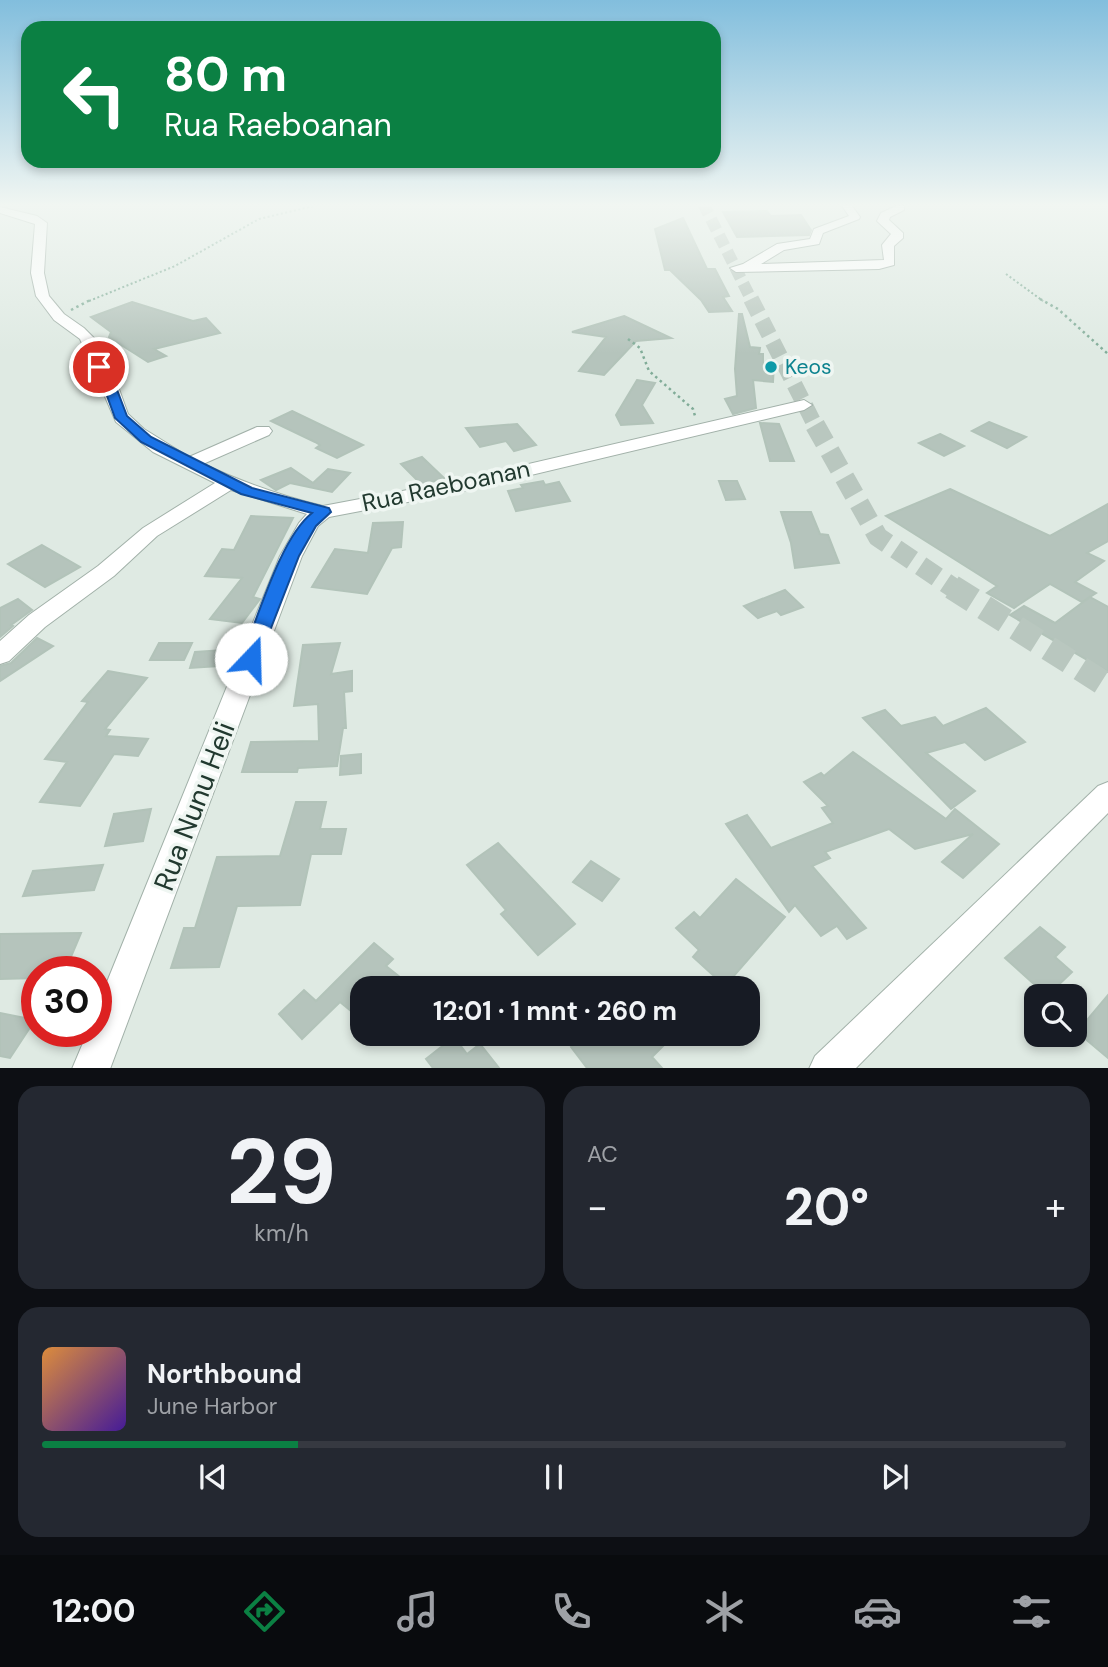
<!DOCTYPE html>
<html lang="id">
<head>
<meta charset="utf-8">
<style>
  body { margin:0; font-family:"DM Sans",sans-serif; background:#242831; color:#f1f3f6; height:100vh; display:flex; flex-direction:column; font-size:26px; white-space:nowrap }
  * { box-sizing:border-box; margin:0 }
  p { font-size:23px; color:#9ea1a6 }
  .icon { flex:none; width:38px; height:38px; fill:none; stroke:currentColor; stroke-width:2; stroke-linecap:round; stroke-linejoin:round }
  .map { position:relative; height:1068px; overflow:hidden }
  .side { display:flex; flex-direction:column; gap:18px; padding:18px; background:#0d0f14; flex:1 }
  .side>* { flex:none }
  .top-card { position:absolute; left:21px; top:21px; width:700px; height:147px; border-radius:21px; box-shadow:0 4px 10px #0003; background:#0b8043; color:#fff; overflow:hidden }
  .fabs { position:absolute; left:1024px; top:984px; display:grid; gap:14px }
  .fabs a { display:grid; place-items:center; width:63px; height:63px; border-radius:14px; background:#171b24; box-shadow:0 4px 10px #0003; font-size:35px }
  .speed { position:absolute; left:21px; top:956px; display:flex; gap:14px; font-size:35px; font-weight:700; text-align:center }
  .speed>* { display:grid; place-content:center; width:91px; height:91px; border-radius:50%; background:#171b24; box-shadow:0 4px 10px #0003; line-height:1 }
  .speed .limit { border:10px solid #d22; background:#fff; color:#111 }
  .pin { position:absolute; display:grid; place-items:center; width:60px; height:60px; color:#fff; margin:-30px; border:4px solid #fff; border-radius:50%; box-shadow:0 2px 7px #0007 }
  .me { position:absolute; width:77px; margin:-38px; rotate:21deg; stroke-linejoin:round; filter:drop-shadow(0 0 5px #0008) }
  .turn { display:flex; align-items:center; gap:24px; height:147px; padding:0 28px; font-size:32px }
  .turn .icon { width:91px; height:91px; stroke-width:2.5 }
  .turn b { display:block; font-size:49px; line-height:60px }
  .big { font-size:52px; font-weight:700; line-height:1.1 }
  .side .tile { flex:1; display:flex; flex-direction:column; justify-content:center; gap:10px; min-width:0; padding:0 24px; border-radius:21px; background:#242831 }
  .side .dial { align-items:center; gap:0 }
  .dial b { font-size:91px; line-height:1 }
  .song { display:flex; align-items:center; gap:21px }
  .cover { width:84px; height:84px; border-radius:10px; background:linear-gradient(135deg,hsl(30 70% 55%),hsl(260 70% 35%)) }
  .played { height:7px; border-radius:4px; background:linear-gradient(90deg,#0b8043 25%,#363941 25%) }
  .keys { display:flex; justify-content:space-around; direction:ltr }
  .heat { display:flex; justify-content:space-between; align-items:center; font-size:38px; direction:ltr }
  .side .tiles { flex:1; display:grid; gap:18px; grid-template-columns:1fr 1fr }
  .tile:last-child { grid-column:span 2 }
  .trip { position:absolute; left:350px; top:976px; width:410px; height:70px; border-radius:21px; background:#171b24; box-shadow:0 4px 10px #0003; font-weight:700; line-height:70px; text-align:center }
  .tabs { display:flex; height:112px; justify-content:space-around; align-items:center; background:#090b0e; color:#9ea1a6 }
  .tabs .icon { width:49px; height:49px }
  .tabs .active { color:#0b8043 }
  .tabs b { font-size:32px; color:#f1f3f6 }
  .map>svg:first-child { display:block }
  .building { fill:#b5c4bc; stroke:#b2c3b9; stroke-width:2 }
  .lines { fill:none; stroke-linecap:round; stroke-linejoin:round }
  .minor-tunnel-far3 { stroke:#b9c7bf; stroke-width:12; stroke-dasharray:12 6; stroke-linecap:butt }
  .minor-tunnel-far2 { stroke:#b9c7bf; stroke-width:16; stroke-dasharray:16 8; stroke-linecap:butt }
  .minor-tunnel-far1 { stroke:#b9c7bf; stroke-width:20; stroke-dasharray:20 10; stroke-linecap:butt }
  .minor-tunnel { stroke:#b9c7bf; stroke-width:25; stroke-dasharray:25 13; stroke-linecap:butt }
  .minor-casing { stroke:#a2b1a9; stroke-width:2 }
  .path-far1 { stroke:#81ac98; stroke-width:2; stroke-dasharray:2 2.5; stroke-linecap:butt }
  .path { stroke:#81ac98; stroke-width:2.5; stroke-dasharray:2.5 3.5; stroke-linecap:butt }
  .minor { fill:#fff; fill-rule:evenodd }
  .route { fill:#1a73e8; stroke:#114b97; stroke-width:2 }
  .culture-dot { fill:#0f9aa8; stroke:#eff6f2; stroke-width:2.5 }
  .labels { text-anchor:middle; stroke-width:7; stroke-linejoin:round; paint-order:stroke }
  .far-culture-label { font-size:21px; fill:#0d838f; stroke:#eff6f2; text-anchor:start }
  .street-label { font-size:24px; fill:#21392f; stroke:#eff6f2 }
  .near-street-label { font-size:28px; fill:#21392f; stroke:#eff6f2 }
</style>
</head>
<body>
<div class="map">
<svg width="1108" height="1069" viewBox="0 0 1108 1069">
  <rect width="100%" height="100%" fill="#dfeae3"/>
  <g class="building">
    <path d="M767 211 771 216 801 215 811 230 809 235 737 237 723 212Z"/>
    <path d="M683 218 707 269H715L729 296 723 297 732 311 709 312 701 300 670 270H665L655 229Z"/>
    <path d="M132 302 193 321 206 318 220 333 154 349 166 356 148 362 109 337 111 332 91 317Z"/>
    <path d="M739 314H742L750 347 760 348 759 354H763V364H774L773 382 753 380 756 408 733 414 725 399 737 396 735 369Z"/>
    <path d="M624 316 671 338 636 341 604 375 579 371 606 337 572 332Z"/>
    <path d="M637 380 655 383 642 405 653 423 621 425 616 415Z"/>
    <path d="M292 411 363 445 337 458 316 448 320 445 315 442 271 421Z"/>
    <path d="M989 422 1026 437 1007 448 972 431Z"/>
    <path d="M760 423 779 424 794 461H770Z"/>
    <path d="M517 424 536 445 514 451 506 441 480 447 466 428Z"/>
    <path d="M940 434 964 446 944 456 919 443Z"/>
    <path d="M422 457 444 478 422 485 401 464Z"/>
    <path d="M291 468 313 483 328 469 350 473 332 492 290 483 276 490 261 480Z"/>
    <path d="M543 481 545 485 559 482 570 501 516 511 508 491 523 488 521 485Z"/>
    <path d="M719 481H737L745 499 726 500Z"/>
    <path d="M950 489 1050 536 1108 504V541L1087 553 1104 561 1075 582 1096 593 1082 602 1050 584 1014 608 987 593 997 586 886 516Z"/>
    <path d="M781 512H811L820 534 828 535 839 563 795 568 791 543Z"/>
    <path d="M251 516 293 518 253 597 260 599 242 623 210 619 242 578 205 576 222 549 234 550Z"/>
    <path d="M403 522 401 547 392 548 367 594 312 587 335 549 368 553 373 523Z"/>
    <path d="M42 545 80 567 45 587 8 564Z"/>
    <path d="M785 590 803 607 781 615 777 611 758 618 744 606Z"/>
    <path d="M1090 597 1108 607V672L1010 615 1024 606 1055 623Z"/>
    <path d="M18 599 32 610 11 625 13 626 0 637V608Z"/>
    <path d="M37 638 53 646 0 681V666L11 663Z"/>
    <path d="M159 643H192L184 660H150Z"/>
    <path d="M340 643 331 674 352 671V691L344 692 346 728H343L337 766 298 768 297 772H242L251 742 319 741 318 704 294 706 303 645Z"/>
    <path d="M223 650 219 666 190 668 195 652Z"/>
    <path d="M108 671 147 678 105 729 110 730 106 736 148 739 138 756 114 754 80 806 40 802 67 762 45 759 88 702 82 701Z"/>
    <path d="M986 708 1025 742 985 760 965 742 926 753 975 791 951 809 863 718 885 710 901 726 935 717 943 726Z"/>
    <path d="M853 752 946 819 955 809 999 844 963 878 942 862 973 834 915 849 889 829 825 852 830 858 812 866 866 928 847 939 837 926 821 936 795 905 789 912 726 824 747 815 771 848 833 823 822 808 828 806 804 782 821 773 824 776Z"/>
    <path d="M361 754V773L340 775 341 756Z"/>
    <path d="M296 802H326L320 829H346L341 854H311L300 905 237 906 219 967 171 968 184 928H195L217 857 280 856Z"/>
    <path d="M151 809 143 841 105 846 114 814Z"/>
    <path d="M498 843 575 924 538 955 501 914 506 910 467 865Z"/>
    <path d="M591 861 619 879 602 901 573 882Z"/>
    <path d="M103 865 94 890 23 896 33 871Z"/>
    <path d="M736 879 785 917 725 986 693 957 699 950 676 928 694 912 700 918Z"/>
    <path d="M1040 927 1065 947 1055 957 1072 972 1047 996 1005 958Z"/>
    <path d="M81 933 65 971H37V978L0 979V934Z"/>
    <path d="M374 943 393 959 386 966 415 989H362V1020L340 1002 302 1039 279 1014 304 990 316 1001Z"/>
    <path d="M1108 995V1058L1077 1032Z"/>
    <path d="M0 1013 35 1020 10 1058 0 1056Z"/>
    <path d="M587 1034H675L652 1057 662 1068H587L571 1047Z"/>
    <path d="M454 1037 467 1054 480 1044 499 1068H433L426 1059Z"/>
  </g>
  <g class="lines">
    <path class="minor-tunnel-far3" d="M703 203 752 301"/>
    <path class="minor-tunnel-far2" d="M751 299 816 427"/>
    <path class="minor-tunnel-far1" d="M815 425 878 537 955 589"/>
    <path class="minor-tunnel" d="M952 587 1108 686"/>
    <g class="minor-casing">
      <g id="minor">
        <path d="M840 203H850L860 217 859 219 823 233 819 244 784 250 761 264 884 260 882 245 891 234 877 221 881 213 896 206H904V210L890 217 889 220 903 233V238L894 246V265L879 269 736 272 730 268 743 264 777 244 810 239 814 229 849 216Z"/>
        <path d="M0 207 37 216 47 223 44 273 49 296 64 314 84 328 94 338 115 378 128 414 144 429 189 457 257 427H269L272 431 269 435 203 464C242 482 282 496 323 506L455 481 804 400 812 405 804 410 455 493 329 517 318 526 302 556 110 1069H72L88 1031H96V1009L280 556 299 523 307 514 231 490 157 536 114 576 45 627 9 661 0 664V641L29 615 98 566 143 528 215 483 153 452 116 422 80 339 54 320 36 296 31 273 35 224 0 213Z"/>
        <path d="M1108 782V813L855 1069H809L815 1056 1098 786Z"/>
      </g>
    </g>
    <g class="path-far1">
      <path d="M1006 274 1043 301"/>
      <path d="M89 301 175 266 259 219 326 203"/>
    </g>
    <g class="path">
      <path d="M1040 299 1058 309 1108 354"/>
      <path d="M71 310 92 299"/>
      <path d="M628 339 640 348 649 371 693 409 695 416"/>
    </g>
    <use href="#minor" class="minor"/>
  </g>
  <linearGradient id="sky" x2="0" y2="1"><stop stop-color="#82bedd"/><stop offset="0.58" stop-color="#f1f6f2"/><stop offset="1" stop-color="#f1f6f2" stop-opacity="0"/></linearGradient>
  <rect width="1108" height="353" fill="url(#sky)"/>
  <path class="route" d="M94 364H103L114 382 127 416 151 437 252 488 329 508 331 512 316 526 299 556 257 664H244L241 659C257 621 280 538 312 513L241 494 141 442 115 418 102 382 93 367Z"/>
  <circle class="culture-dot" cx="771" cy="367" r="7"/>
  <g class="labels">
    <g class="far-culture-label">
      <text x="785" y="374">Keos</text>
    </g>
    <g class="street-label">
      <text transform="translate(446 486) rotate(-12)" y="8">Rua Raeboanan</text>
    </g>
    <g class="near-street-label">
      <text transform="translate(194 806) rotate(-69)" y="10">Rua Nunu Heli</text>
    </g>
  </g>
</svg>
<div class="fabs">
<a><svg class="icon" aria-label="search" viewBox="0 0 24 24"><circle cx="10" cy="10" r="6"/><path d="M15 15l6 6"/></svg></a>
</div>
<div class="speed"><div class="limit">30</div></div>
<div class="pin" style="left:99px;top:367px;background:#d93025"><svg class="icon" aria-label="arrive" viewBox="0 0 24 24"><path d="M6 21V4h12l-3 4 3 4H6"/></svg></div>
<svg class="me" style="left:251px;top:659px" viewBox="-20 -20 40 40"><circle r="19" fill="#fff"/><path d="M0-13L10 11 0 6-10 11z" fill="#1a73e8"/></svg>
<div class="trip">12:01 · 1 mnt · 260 m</div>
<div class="top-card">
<div class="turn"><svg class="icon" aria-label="left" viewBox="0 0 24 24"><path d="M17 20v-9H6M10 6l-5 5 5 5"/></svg><div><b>80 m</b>Rua Raeboanan</div></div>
</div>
</div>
<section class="side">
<div class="tiles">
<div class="tile dial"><b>29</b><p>km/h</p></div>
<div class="tile"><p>AC</p>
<div class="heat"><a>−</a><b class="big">20°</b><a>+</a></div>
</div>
<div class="tile">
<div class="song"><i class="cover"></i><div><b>Northbound</b><p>June Harbor</p></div></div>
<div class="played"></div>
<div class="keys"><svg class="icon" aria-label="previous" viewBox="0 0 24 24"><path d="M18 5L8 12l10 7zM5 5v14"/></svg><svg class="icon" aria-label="pause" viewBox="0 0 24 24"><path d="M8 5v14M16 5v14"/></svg><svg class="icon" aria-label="next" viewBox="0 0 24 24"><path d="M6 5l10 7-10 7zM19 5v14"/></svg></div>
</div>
</div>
</section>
<nav class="tabs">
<b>12:00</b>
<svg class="icon active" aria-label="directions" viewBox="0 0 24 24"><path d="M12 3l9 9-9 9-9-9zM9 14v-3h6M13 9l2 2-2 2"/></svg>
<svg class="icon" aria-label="music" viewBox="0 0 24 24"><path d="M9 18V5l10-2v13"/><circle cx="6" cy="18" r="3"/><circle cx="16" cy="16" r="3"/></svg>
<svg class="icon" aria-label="phone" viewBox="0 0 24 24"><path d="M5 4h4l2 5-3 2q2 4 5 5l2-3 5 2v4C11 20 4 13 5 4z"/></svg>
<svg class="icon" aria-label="climate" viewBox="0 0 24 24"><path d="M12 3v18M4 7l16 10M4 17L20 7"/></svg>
<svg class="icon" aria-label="car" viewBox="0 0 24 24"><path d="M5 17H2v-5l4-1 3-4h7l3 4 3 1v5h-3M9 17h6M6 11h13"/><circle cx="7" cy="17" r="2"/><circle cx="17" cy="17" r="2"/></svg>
<svg class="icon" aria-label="filters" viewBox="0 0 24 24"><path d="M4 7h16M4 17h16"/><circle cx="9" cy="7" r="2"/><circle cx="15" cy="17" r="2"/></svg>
</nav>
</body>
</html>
